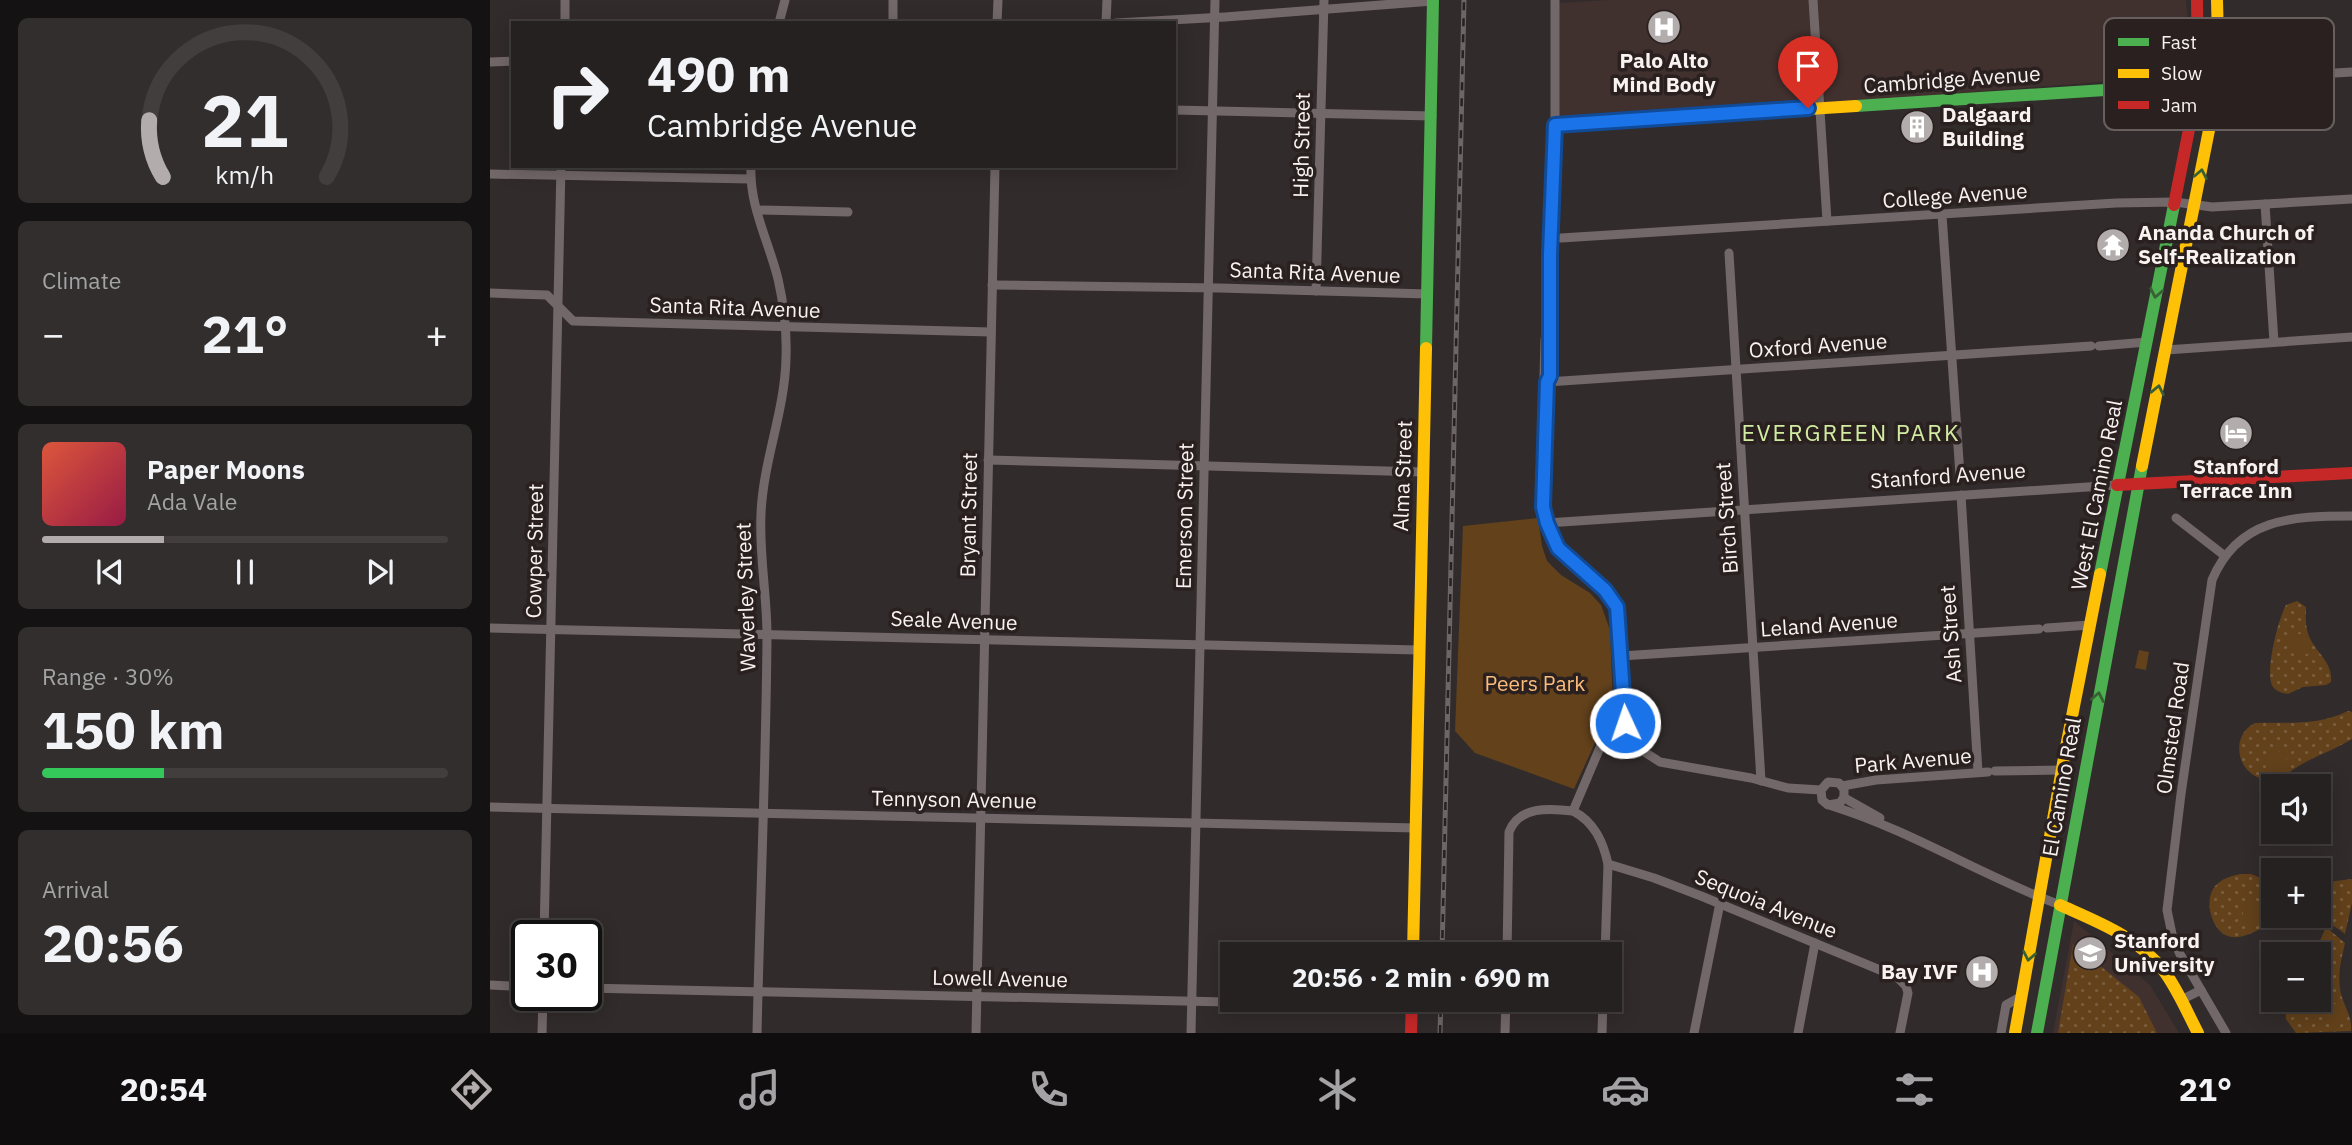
<!DOCTYPE html>
<html lang="en">
<head>
<meta charset="utf-8">
<style>
  body { margin:0; font-family:"IBM Plex Sans",sans-serif; background:#312e2d; color:#f1f3f6; height:100vh; display:flex; flex-direction:column; font-size:26px; white-space:nowrap }
  * { box-sizing:border-box; margin:0 }
  p { font-size:23px; color:#a3a3a5 }
  .icon { flex:none; width:38px; height:38px; fill:none; stroke:currentColor; stroke-width:2; stroke-linecap:round; stroke-linejoin:round }
  .map { position:relative; flex:1; overflow:hidden }
  .panel { display:flex; flex-direction:column; gap:18px; padding:18px; background:#141212; width:490px }
  .panel>* { flex:none }
  .banner { position:absolute; left:21px; top:21px; width:665px; height:147px; border-radius:0px; box-shadow:0 4px 18px #0003,0 0 0 2px #423e3e; background:#252120; color:#f1f3f6; overflow:hidden }
  .fabs { position:absolute; left:1771px; top:774px; display:grid; gap:14px }
  .fabs a { display:grid; place-items:center; width:70px; height:70px; border-radius:0px; background:#252120; box-shadow:0 4px 18px #0003,0 0 0 2px #423e3e; font-size:35px }
  .speed { position:absolute; left:21px; top:920px; display:flex; gap:14px; font-size:35px; font-weight:700; text-align:center }
  .speed>* { display:grid; place-content:center; width:91px; height:91px; border-radius:50%; background:#252120; box-shadow:0 4px 18px #0003,0 0 0 2px #423e3e; line-height:1 }
  .speed .limit { border:4px solid #111; border-radius:10px; background:#fff; color:#111 }
  .pin { position:absolute; display:grid; place-items:center; width:60px; height:60px; color:#fff; margin:-72px -30px; border-radius:50% 50% 50% 0; rotate:-45deg; box-shadow:0 0 7px #0007 }
  .pin .icon { rotate:45deg }
  .me { position:absolute; width:77px; margin:-38px; rotate:357deg; stroke-linejoin:round; filter:drop-shadow(0 0 5px #0008) }
  .turn { display:flex; align-items:center; gap:24px; height:147px; padding:0 21px; font-size:32px }
  .turn .icon { width:91px; height:91px; stroke-width:2.5 }
  .turn b { display:block; font-size:49px; line-height:60px }
  .big { font-size:52px; font-weight:700; line-height:1.1 }
  .panel .widget { flex:1; display:flex; flex-direction:column; justify-content:center; gap:10px; min-width:0; padding:0 24px; border-radius:10px; background:#312e2d }
  .panel .dial { align-items:center; gap:0 }
  .dial svg { height:182px; overflow:visible; fill:none; stroke:#423e3e; stroke-width:7; stroke-linecap:round; text-anchor:middle }
  .dial text { fill:#f1f3f6; stroke:none }
  .song { display:flex; align-items:center; gap:21px }
  .cover { width:84px; height:84px; border-radius:10px; background:linear-gradient(135deg,hsl(10 70% 55%),hsl(340 70% 35%)) }
  .played { height:7px; border-radius:4px; background:linear-gradient(90deg,#b2adac 30%,#423e3e 30%) }
  .keys { display:flex; justify-content:space-around; direction:ltr }
  .heat { display:flex; justify-content:space-between; align-items:center; font-size:38px; direction:ltr }
  .charge { height:10px; border-radius:5px; background:linear-gradient(90deg,#34c759 30%,#423e3e 0) }
  .trip { position:absolute; left:730px; top:942px; width:402px; height:70px; border-radius:0px; background:#252120; box-shadow:0 4px 18px #0003,0 0 0 2px #423e3e; font-weight:700; line-height:70px; text-align:center }
  .tab-bar { display:flex; height:112px; justify-content:space-around; align-items:center; background:#0f0d0d; color:#a3a3a5 }
  .tab-bar .icon { width:49px; height:49px }
  .tab-bar .selected { color:#b2adac }
  .tab-bar b { font-size:32px; color:#f1f3f6 }
  main { display:flex; flex:1; min-height:0 }
  .map>svg:first-child { display:block }
  .built { fill:#40302e }
  .grass { fill:url(#grass-dots) }
  .park { fill:#62411b }
  .lines { fill:none; stroke-linecap:round; stroke-linejoin:round }
  .street { stroke:#736869; stroke-width:9 }
  .fast { stroke:#4caf50; stroke-width:12 }
  .slow { stroke:#ffc107; stroke-width:12 }
  .jam { stroke:#c62828; stroke-width:12 }
  .rail-casing { stroke:#6d6666; stroke-width:5 }
  .rail { stroke:#29201f; stroke-width:2.5; stroke-dasharray:8; stroke-linecap:butt }
  .oneway { stroke:#396035 }
  .route-casing { stroke:#114b97; stroke-width:18 }
  .route { stroke:#1a73e8; stroke-width:12 }
  .labels { text-anchor:middle; stroke-width:7; stroke-linejoin:round; paint-order:stroke }
  .poi-label { font-size:21px; font-weight:bold; fill:#f8f2f1; stroke:#29201f; text-anchor:start }
  .street-label { font-size:21px; fill:#f8f2f1; stroke:#29201f }
  .park-label { font-size:21px; fill:#fcbc7b; stroke:#29201f }
  .neighbourhood-label { font-size:23px; letter-spacing:2px; fill:#d1eca2; stroke:#29201f }
  .key { fill:#29201f; stroke:#675f5e; stroke-width:2 }
  .key-label { font-size:19px; fill:#f8f2f1 }
</style>
</head>
<body>
<main>
<section class="panel">
<div class="widget dial"><svg viewBox="0 0 100 80">
<path d="M14 69A42 42 0 1 1 86 69"/>
<path d="M14 69A42 42 0 0 1 8 44" stroke="#b2adac"/>
<text x="50" y="56" font-size="32" font-weight="700">21</text>
<text x="50" y="72" font-size="11">km/h</text>
</svg></div>
<div class="widget"><p>Climate</p>
<div class="heat"><a>−</a><b class="big">21°</b><a>+</a></div>
</div>
<div class="widget">
<div class="song"><i class="cover"></i><div><b>Paper Moons</b><p>Ada Vale</p></div></div>
<div class="played"></div>
<div class="keys"><svg class="icon" aria-label="previous" viewBox="0 0 24 24"><path d="M18 5L8 12l10 7zM5 5v14"/></svg><svg class="icon" aria-label="pause" viewBox="0 0 24 24"><path d="M8 5v14M16 5v14"/></svg><svg class="icon" aria-label="next" viewBox="0 0 24 24"><path d="M6 5l10 7-10 7zM19 5v14"/></svg></div>
</div>
<div class="widget"><p>Range · 30%</p><b class="big">150 km</b><div class="charge"></div></div>
<div class="widget"><p>Arrival</p><b class="big">20:56</b></div>
</section>
<div class="map">
<svg width="1862" height="1033" viewBox="0 0 1862 1033">
  <defs>
    <pattern id="grass-dots" width="8" height="8" patternUnits="userSpaceOnUse" patternTransform="scale(1.75)"><rect width="8" height="8" fill="#62411b"/><path d="M2 2h.1M6 6h.1" fill="none" stroke="#795d3d" stroke-width="1.8" stroke-linecap="round"/></pattern>
  </defs>
  <rect width="100%" height="100%" fill="#312c2b"/>
  <g class="built">
    <path d="M1118 0H1696L1702 75 1066 124 1068 3Z"/>
    <path d="M1584 921 1660 985 1689 1033H1563Z"/>
  </g>
  <g class="grass">
    <path d="M1807 601 1816 607C1816 617 1815 627 1819 636 1826 653 1843 662 1841 682L1836 685 1813 687 1798 694C1793 693 1787 692 1783 687 1774 675 1788 619 1796 605Z"/>
    <path d="M1858 711 1862 712V739C1846 749 1828 755 1812 764 1800 771 1792 780 1777 779 1748 778 1738 736 1765 723 1798 722 1827 726 1858 711Z"/>
    <path d="M1751 874H1761L1783 883V915H1829V883L1862 879V903L1855 934C1836 919 1812 909 1789 920 1780 923 1773 928 1764 932 1757 935 1750 938 1743 937 1723 936 1714 904 1723 889 1729 879 1741 876 1751 874Z"/>
    <path d="M1836 927 1855 943C1851 961 1847 975 1851 994 1855 1008 1862 1016 1861 1031L1806 1033 1796 1019 1795 999H1829V954H1824Z"/>
    <path d="M1583 944 1649 997 1667 1033H1568Z"/>
  </g>
  <g class="park">
    <path d="M1048 518 1052 546 1057 561 1071 575 1100 593 1111 605 1120 630 1123 703 1084 789 985 753 965 731 973 526Z"/>
    <circle cx="1810" cy="645" r="11"/>
    <path d="M1649 650 1659 652 1656 670 1645 668Z"/>
    <circle cx="1786" cy="762" r="11"/>
    <circle cx="1764" cy="914" r="11"/>
    <circle cx="1845" cy="1015" r="11"/>
  </g>
  <g class="lines">
    <g class="street">
      <path d="M1065 0V125L1060 299 1062 307 1060 376 1057 382 1053 507C1060 544 1076 557 1104 580 1111 586 1118 592 1123 599 1133 616 1133 699 1135 723L1141 737 1150 749 1170 762 1261 778 1298 788 1331 790"/>
      <path d="M1323 0 1337 221"/>
      <path d="M75 23V0"/>
      <path d="M289 23 295 0"/>
      <path d="M403 23V0"/>
      <path d="M507 23 508 0"/>
      <path d="M616 23 617 0"/>
      <path d="M626 23 735 17 943 1"/>
      <path d="M0 62 23 61"/>
      <path d="M1729 80 1862 72"/>
      <path d="M684 110 942 116"/>
      <path d="M261 166C259 206 279 242 288 279 294 305 297 331 296 358 295 411 273 461 271 514 269 555 277 595 277 636 276 768 270 901 267 1033"/>
      <path d="M0 174 261 179"/>
      <path d="M1775 204 1784 342"/>
      <path d="M267 210 358 212"/>
      <path d="M1452 215 1470 475"/>
      <path d="M1071 238 1626 203 1685 202 1722 207 1862 199"/>
      <path d="M1239 253 1271 781"/>
      <path d="M502 285 729 288 938 294"/>
      <path d="M826 291 834 0"/>
      <path d="M0 293 57 295 83 321 501 332"/>
      <path d="M1055 339 1054 377 1057 382"/>
      <path d="M1609 346 1657 342"/>
      <path d="M1676 350 1862 337"/>
      <path d="M1057 382 1601 346"/>
      <path d="M498 460 932 472"/>
      <path d="M1471 495 1488 772"/>
      <path d="M1686 518 1735 556"/>
      <path d="M1057 523 1627 485"/>
      <path d="M0 628 928 650"/>
      <path d="M1557 628 1600 625"/>
      <path d="M1131 656 1549 629"/>
      <path d="M1505 771 1572 770"/>
      <path d="M1352 786 1386 780 1498 772"/>
      <path d="M1354 797 1350 803 1338 805 1332 800 1331 790 1338 782 1349 783 1354 789V797L1358 800 1390 818"/>
      <path d="M1342 806C1422 831 1492 876 1570 905"/>
      <path d="M0 807 926 828"/>
      <path d="M1118 864 1164 878 1211 896 1407 977 1416 986 1418 993 1410 1033"/>
      <path d="M54 936 71 166"/>
      <path d="M1017 954 1019 832C1029 806 1059 808 1083 811"/>
      <path d="M1115 954 1118 864C1113 841 1104 822 1083 811L1117 731 1126 726"/>
      <path d="M0 985 37 987"/>
      <path d="M96 988 922 1006"/>
      <path d="M1691 1000 1711 990"/>
      <path d="M52 1033 53 996"/>
      <path d="M486 1033 505 166"/>
      <path d="M701 1033 725 0"/>
      <path d="M1015 1033 1016 999"/>
      <path d="M1112 1033 1113 999"/>
      <path d="M1204 1033 1230 903"/>
      <path d="M1308 1033 1325 943"/>
      <path d="M1511 1033 1516 1005 1532 996"/>
      <path d="M1736 1033 1690 954 1683 939 1677 910 1691 794 1722 580C1748 518 1802 516 1862 516"/>
    </g>
    <g class="fast">
      <path d="M1366 106 1708 84 1729 80"/>
      <path d="M936 348 943 0"/>
      <path d="M1610 574 1684 205"/>
      <path d="M1547 1033 1652 466"/>
    </g>
    <g class="slow">
      <path d="M1065 125 1366 106"/>
      <path d="M1652 466 1729 80 1727 0"/>
      <path d="M1570 905C1608 922 1648 937 1674 971 1688 990 1697 1012 1708 1033"/>
      <path d="M923 954 936 348"/>
      <path d="M1525 1033 1575 752 1610 574"/>
    </g>
    <g class="jam">
      <path d="M1684 205 1708 84 1707 0"/>
      <path d="M1627 485 1862 473"/>
      <path d="M921 1033 922 999"/>
    </g>
    <g class="rail-casing">
      <g id="rail">
        <path d="M952 954 974 0"/>
        <path d="M950 1033 951 999"/>
      </g>
    </g>
    <use href="#rail" class="rail"/>
  </g>
  <defs><path id="oneway-chevron" d="M-2-3.5L2.5 0L-2 3.5" fill="none" stroke-width="1.6" stroke-linecap="round" stroke-linejoin="round" transform="scale(1.75)"/></defs>
  <g class="oneway">
    <use href="#oneway-chevron" transform="translate(1711 174) rotate(-79)"/>
    <use href="#oneway-chevron" transform="translate(1666 293) rotate(101)"/>
    <use href="#oneway-chevron" transform="translate(1668 390) rotate(-78)"/>
    <use href="#oneway-chevron" transform="translate(1608 697) rotate(-79)"/>
    <use href="#oneway-chevron" transform="translate(1539 956) rotate(101)"/>
  </g>
  <g class="lines">
    <g class="route-casing">
      <path id="route" d="M1135 723 1127 607 1115 590 1068 548 1057 523 1053 507 1057 382 1060 376V254L1065 125 1318 108"/>
    </g>
    <use href="#route" class="route"/>
  </g>
  <defs>
    <g id="hospital-disc" transform="scale(1.75)"><circle r="9.5" fill="#b2adac" stroke="#29201f"/><path d="M-5-5h3v3.5h4V-5h3V5h-3V1.5h-4V5h-3Z" fill="#fff"/></g>
    <g id="building-disc" transform="scale(1.75)"><circle r="9.5" fill="#b2adac" stroke="#29201f"/><path d="M-4-6H4V6H1V3H-1V6H-4ZM-2.5-4.3h1.7v1.8h-1.7ZM.8-4.3h1.7v1.8H.8ZM-2.5-1h1.7V.8h-1.7ZM.8-1h1.7V.8H.8Z" fill="#fff"/></g>
    <g id="temple-disc" transform="scale(1.75)"><circle r="9.5" fill="#b2adac" stroke="#29201f"/><path d="M0-6L5-2H3V0L6.5 2.5H4V6H1.5V3h-3V6H-4V2.5H-6.5L-3 0V-2H-5Z" fill="#fff"/></g>
    <g id="hotel-disc" transform="scale(1.75)"><circle r="9.5" fill="#b2adac" stroke="#29201f"/><path d="M-6-4.5h1.5V1H6V5H4.5V3h-9V5H-6ZM-4 0a1.8 1.8 0 1 1 3.6 0ZM.5 0V-2.5h3Q6-2.5 6 0Z" fill="#fff"/></g>
    <g id="university-disc" transform="scale(1.75)"><circle r="9.5" fill="#b2adac" stroke="#29201f"/><path d="M0-5L7-2L0 1L-7-2ZM-4 1L0 2.5L4 1V4Q0 6-4 4Z" fill="#fff"/></g>
  </defs>
  <g fill-rule="evenodd">
    <use href="#hospital-disc" x="1174" y="27"/>
    <use href="#building-disc" x="1427" y="127"/>
    <use href="#temple-disc" x="1623" y="245"/>
    <use href="#hotel-disc" x="1746" y="433"/>
    <use href="#university-disc" x="1600" y="953"/>
    <use href="#hospital-disc" x="1492" y="972"/>
  </g>
  <g class="labels">
    <g class="poi-label">
      <text x="1174" y="68" text-anchor="middle">Palo Alto<tspan x="1174" dy="24">Mind Body</tspan></text>
      <text x="1452" y="122">Dalgaard<tspan x="1452" dy="24">Building</tspan></text>
      <text x="1648" y="240">Ananda Church of<tspan x="1648" dy="24">Self-Realization</tspan></text>
      <text x="1746" y="474" text-anchor="middle">Stanford<tspan x="1746" dy="24">Terrace Inn</tspan></text>
      <text x="1624" y="948">Stanford<tspan x="1624" dy="24">University</tspan></text>
      <text x="1468" y="979" text-anchor="end">Bay IVF</text>
    </g>
    <g class="street-label">
      <text transform="translate(1462 80) rotate(-4)" y="7">Cambridge Avenue</text>
      <text transform="translate(812 145) rotate(-89)" y="7">High Street</text>
      <text transform="translate(1465 196) rotate(-4)" y="7">College Avenue</text>
      <text transform="translate(825 273) rotate(2)" y="7">Santa Rita Avenue</text>
      <text transform="translate(245 308) rotate(2)" y="7">Santa Rita Avenue</text>
      <text transform="translate(1328 346) rotate(-4)" y="7">Oxford Avenue</text>
      <text transform="translate(913 476) rotate(-88)" y="7">Alma Street</text>
      <text transform="translate(1458 476) rotate(-4)" y="7">Stanford Avenue</text>
      <text transform="translate(1607 495) rotate(-79)" y="7">West El Camino Real</text>
      <text transform="translate(479 515) rotate(-89)" y="7">Bryant Street</text>
      <text transform="translate(695 516) rotate(-89)" y="7">Emerson Street</text>
      <text transform="translate(1237 518) rotate(-94)" y="7">Birch Street</text>
      <text transform="translate(45 551) rotate(-89)" y="7">Cowper Street</text>
      <text transform="translate(256 597) rotate(-92)" y="7">Waverley Street</text>
      <text transform="translate(464 621) rotate(2)" y="7">Seale Avenue</text>
      <text transform="translate(1339 625) rotate(-4)" y="7">Leland Avenue</text>
      <text transform="translate(1461 634) rotate(-94)" y="7">Ash Street</text>
      <text transform="translate(1683 728) rotate(-82)" y="7">Olmsted Road</text>
      <text transform="translate(1423 761) rotate(-5)" y="7">Park Avenue</text>
      <text transform="translate(1572 787) rotate(-80)" y="7">El Camino Real</text>
      <text transform="translate(464 800) rotate(1)" y="7">Tennyson Avenue</text>
      <text transform="translate(1276 904) rotate(22)" y="7">Sequoia Avenue</text>
      <text transform="translate(510 979) rotate(1)" y="7">Lowell Avenue</text>
    </g>
    <g class="park-label">
      <text x="1045" y="691">Peers Park</text>
    </g>
    <g class="neighbourhood-label">
      <text x="1361" y="441">EVERGREEN PARK</text>
    </g>
  </g>
  <rect x="1614" y="18" width="230" height="112" rx="10" class="key"/>
  <rect x="1628" y="38" width="31" height="8" fill="#4caf50"/>
  <rect x="1628" y="69" width="31" height="9" fill="#ffc107"/>
  <rect x="1628" y="101" width="31" height="8" fill="#c62828"/>
  <g class="key-label">
    <text x="1671" y="49">Fast</text>
    <text x="1671" y="80">Slow</text>
    <text x="1671" y="112">Jam</text>
  </g>
</svg>
<div class="fabs">
<a><svg class="icon" aria-label="sound" viewBox="0 0 24 24"><path d="M4 9h4l5-4v14l-5-4H4zM17 9q2 3 0 6"/></svg></a>
<a>+</a>
<a>−</a>
</div>
<div class="speed"><div class="limit">30</div></div>
<div class="pin" style="left:1318px;top:108px;background:#d93025"><svg class="icon" aria-label="arrive" viewBox="0 0 24 24"><path d="M6 21V4h12l-3 4 3 4H6"/></svg></div>
<svg class="me" style="left:1135px;top:723px" viewBox="-20 -20 40 40"><circle r="17" fill="#1a73e8" stroke="#fff" stroke-width="3"/><path d="M0-11L8 9 0 5-8 9z" fill="#fff"/></svg>
<div class="trip">20:56 · 2 min · 690 m</div>
<div class="banner">
<div class="turn"><svg class="icon" aria-label="right" viewBox="0 0 24 24"><path d="M7 20v-9h11M14 6l5 5-5 5"/></svg><div><b>490 m</b>Cambridge Avenue</div></div>
</div>
</div>
</main>
<nav class="tab-bar">
<b>20:54</b>
<svg class="icon selected" aria-label="directions" viewBox="0 0 24 24"><path d="M12 3l9 9-9 9-9-9zM9 14v-3h6M13 9l2 2-2 2"/></svg>
<svg class="icon" aria-label="music" viewBox="0 0 24 24"><path d="M9 18V5l10-2v13"/><circle cx="6" cy="18" r="3"/><circle cx="16" cy="16" r="3"/></svg>
<svg class="icon" aria-label="phone" viewBox="0 0 24 24"><path d="M5 4h4l2 5-3 2q2 4 5 5l2-3 5 2v4C11 20 4 13 5 4z"/></svg>
<svg class="icon" aria-label="climate" viewBox="0 0 24 24"><path d="M12 3v18M4 7l16 10M4 17L20 7"/></svg>
<svg class="icon" aria-label="car" viewBox="0 0 24 24"><path d="M5 17H2v-5l4-1 3-4h7l3 4 3 1v5h-3M9 17h6M6 11h13"/><circle cx="7" cy="17" r="2"/><circle cx="17" cy="17" r="2"/></svg>
<svg class="icon" aria-label="filters" viewBox="0 0 24 24"><path d="M4 7h16M4 17h16"/><circle cx="9" cy="7" r="2"/><circle cx="15" cy="17" r="2"/></svg>
<b>21°</b>
</nav>
</body>
</html>
